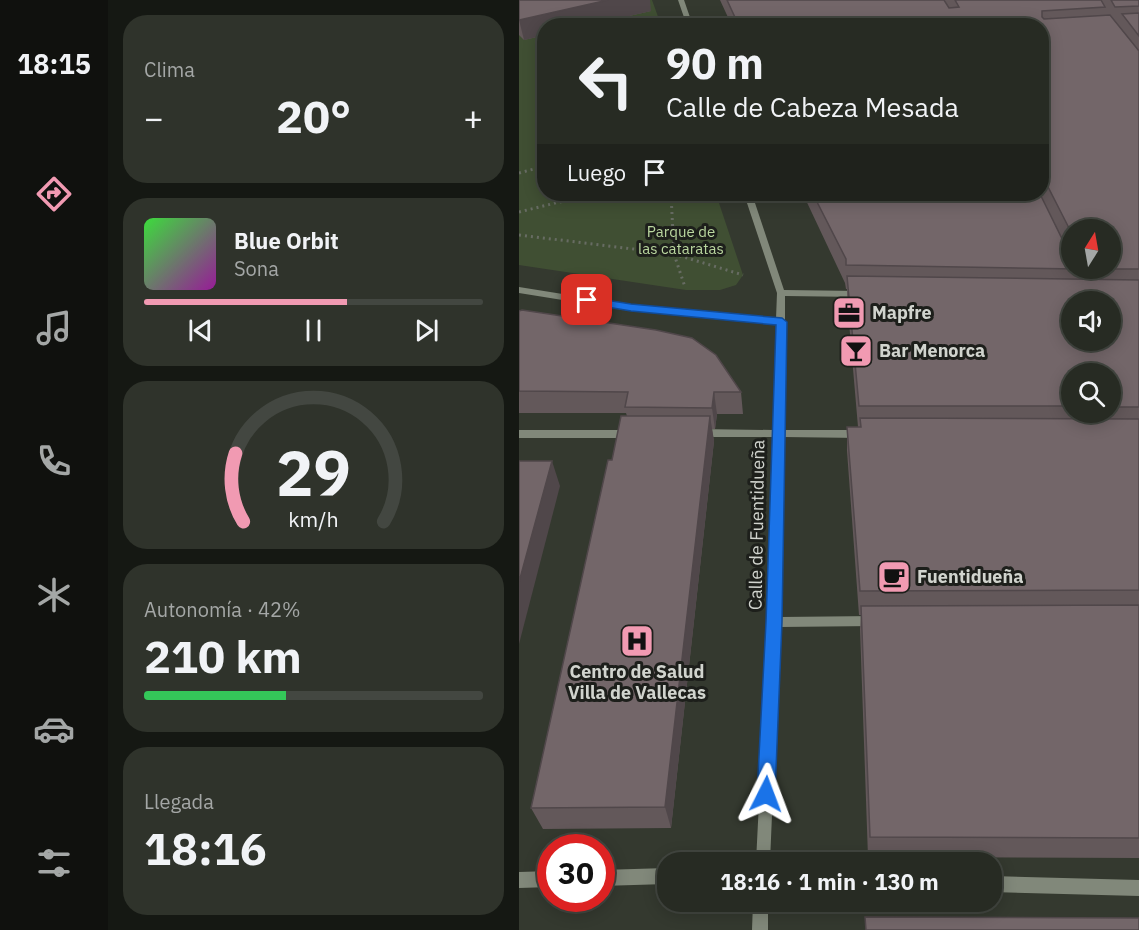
<!DOCTYPE html>
<html lang="es">
<head>
<meta charset="utf-8">
<style>
  body { margin:0; font-family:"IBM Plex Sans",sans-serif; background:#2f332b; color:#f1f3f6; height:100vh; display:flex; flex-direction:column; font-size:22px; white-space:nowrap }
  * { box-sizing:border-box; margin:0 }
  p { font-size:20px; color:#a4a7a6 }
  .icon { flex:none; width:33px; height:33px; fill:none; stroke:currentColor; stroke-width:2; stroke-linecap:round; stroke-linejoin:round }
  .map { position:relative; flex:1; overflow:hidden }
  .panel { display:flex; flex-direction:column; gap:15px; padding:15px; background:#151813; width:411px }
  .panel>* { flex:none }
  .hud { position:absolute; left:18px; top:18px; width:512px; height:183px; border-radius:24px; box-shadow:0 3px 15px #0003,0 0 0 2px #434741; background:#272b23; color:#f1f3f6; overflow:hidden }
  .needle { width:39px; rotate:11deg }
  .buttons { position:absolute; left:542px; top:219px; display:grid; gap:12px }
  .buttons a { display:grid; place-items:center; width:60px; height:60px; border-radius:50%; background:#272b23; box-shadow:0 3px 15px #0003,0 0 0 2px #434741; font-size:30px }
  .speed { position:absolute; left:18px; top:834px; display:flex; gap:12px; font-size:30px; font-weight:700; text-align:center }
  .speed>* { display:grid; place-content:center; width:78px; height:78px; border-radius:50%; background:#272b23; box-shadow:0 3px 15px #0003,0 0 0 2px #434741; line-height:1 }
  .speed .limit { border:9px solid #d22; background:#fff; color:#111 }
  .pin { position:absolute; display:grid; place-items:center; width:51px; height:51px; color:#fff; margin:-26px; border-radius:12px; box-shadow:0 3px 9px #0006 }
  .me { position:absolute; width:66px; margin:-33px; rotate:3deg; stroke-linejoin:round; filter:drop-shadow(0 0 4px #0008) }
  .turn { display:flex; align-items:center; gap:21px; height:126px; padding:0 30px; font-size:27px }
  .turn .icon { width:78px; height:78px; stroke-width:2.5 }
  .turn b { display:block; font-size:42px; line-height:51px }
  .then { display:flex; align-items:center; height:57px; padding:0 30px; background:#0003; gap:12px; font-size:22px }
  .big { font-size:45px; font-weight:800; line-height:1.1 }
  .panel .card { flex:1; display:flex; flex-direction:column; justify-content:center; gap:9px; min-width:0; padding:0 21px; border-radius:24px; background:#2f332b }
  .panel .dial { align-items:center; gap:0 }
  .dial svg { height:156px; overflow:visible; fill:none; stroke:#434741; stroke-width:7; stroke-linecap:round; text-anchor:middle }
  .dial text { fill:#f1f3f6; stroke:none }
  .song { display:flex; align-items:center; gap:18px }
  .cover { width:72px; height:72px; border-radius:9px; background:linear-gradient(135deg,hsl(120 70% 55%),hsl(300 70% 35%)) }
  .played { height:6px; border-radius:3px; background:linear-gradient(90deg,#f19ab2 60%,#434741 60%) }
  .keys { display:flex; justify-content:space-around; direction:ltr }
  .heat { display:flex; justify-content:space-between; align-items:center; font-size:33px; direction:ltr }
  .charge { height:9px; border-radius:4px; background:linear-gradient(90deg,#34c759 42%,#434741 0) }
  .trip { position:absolute; left:138px; top:852px; width:345px; height:60px; border-radius:24px; background:#272b23; box-shadow:0 3px 15px #0003,0 0 0 2px #434741; font-weight:800; line-height:60px; text-align:center }
  main { display:flex; flex:1; min-height:0 }
  .tab-bar { display:flex; flex-direction:column; width:108px; justify-content:space-around; align-items:center; background:#10110e; color:#a4a7a6 }
  .tab-bar .icon { width:42px; height:42px }
  .tab-bar .current { color:#f19ab2 }
  .tab-bar b { font-size:27px; color:#f1f3f6 }
  .map>svg:first-child { display:block }
  .green { fill:#404f33 }
  .lines { fill:none; stroke-linecap:round; stroke-linejoin:round }
  .path { stroke:#676c63; stroke-width:3; stroke-dasharray:2 4; stroke-linecap:butt }
  .minor { fill:#81887a; fill-rule:evenodd }
  .wall { fill:#63585a; fill-rule:evenodd }
  .shaded-wall { fill:#50474a }
  .building { fill:#736669; stroke:#50474a; stroke-width:1.5; fill-rule:evenodd }
  .route { fill:#1a73e8; stroke:#114b97; stroke-width:1.5 }
  .labels { text-anchor:middle; stroke-width:6; stroke-linejoin:round; paint-order:stroke }
  .far-park-label { font-size:15px; fill:#bad79f; stroke:#1d1f1b }
  .poi-label { font-size:18px; font-weight:bold; fill:#d1d4ce; stroke:#1d1f1b; text-anchor:start }
  .street-label { font-size:18px; fill:#d1d4ce; stroke:#1d1f1b }
</style>
</head>
<body>
<main>
<nav class="tab-bar">
<b>18:15</b>
<svg class="icon current" aria-label="directions" viewBox="0 0 24 24"><path d="M12 3l9 9-9 9-9-9zM9 14v-3h6M13 9l2 2-2 2"/></svg>
<svg class="icon" aria-label="music" viewBox="0 0 24 24"><path d="M9 18V5l10-2v13"/><circle cx="6" cy="18" r="3"/><circle cx="16" cy="16" r="3"/></svg>
<svg class="icon" aria-label="phone" viewBox="0 0 24 24"><path d="M5 4h4l2 5-3 2q2 4 5 5l2-3 5 2v4C11 20 4 13 5 4z"/></svg>
<svg class="icon" aria-label="climate" viewBox="0 0 24 24"><path d="M12 3v18M4 7l16 10M4 17L20 7"/></svg>
<svg class="icon" aria-label="car" viewBox="0 0 24 24"><path d="M5 17H2v-5l4-1 3-4h7l3 4 3 1v5h-3M9 17h6M6 11h13"/><circle cx="7" cy="17" r="2"/><circle cx="17" cy="17" r="2"/></svg>
<svg class="icon" aria-label="filters" viewBox="0 0 24 24"><path d="M4 7h16M4 17h16"/><circle cx="9" cy="7" r="2"/><circle cx="15" cy="17" r="2"/></svg>
</nav>
<section class="panel">
<div class="card"><p>Clima</p>
<div class="heat"><a>−</a><b class="big">20°</b><a>+</a></div>
</div>
<div class="card">
<div class="song"><i class="cover"></i><div><b>Blue Orbit</b><p>Sona</p></div></div>
<div class="played"></div>
<div class="keys"><svg class="icon" aria-label="previous" viewBox="0 0 24 24"><path d="M18 5L8 12l10 7zM5 5v14"/></svg><svg class="icon" aria-label="pause" viewBox="0 0 24 24"><path d="M8 5v14M16 5v14"/></svg><svg class="icon" aria-label="next" viewBox="0 0 24 24"><path d="M6 5l10 7-10 7zM19 5v14"/></svg></div>
</div>
<div class="card dial"><svg viewBox="0 0 100 80">
<path d="M14 69A42 42 0 1 1 86 69"/>
<path d="M14 69A42 42 0 0 1 10 34" stroke="#f19ab2"/>
<text x="50" y="56" font-size="32" font-weight="700">29</text>
<text x="50" y="72" font-size="11">km/h</text>
</svg></div>
<div class="card"><p>Autonomía · 42%</p><b class="big">210 km</b><div class="charge"></div></div>
<div class="card"><p>Llegada</p><b class="big">18:16</b></div>
</section>
<div class="map">
<svg width="620" height="930" viewBox="0 0 620 930">
  <rect width="100%" height="100%" fill="#34392f"/>
  <path class="green" d="M0 0H133L142 25 26 26V194H197L224 275 217 285 201 290H167L0 265Z"/>
  <g class="lines">
    <g class="path">
      <path d="M0 173 26 166"/>
      <path d="M152 194 155 254 166 287"/>
      <path d="M0 212 69 195 118 194"/>
      <path d="M0 235 155 254 224 275"/>
    </g>
    <g class="minor">
      <path d="M159 0H165L174 26H168Z"/>
      <path d="M225 194H233L265 290 341 291 345 294 341 297 266 296V320L267 322 266 324 264 430H342L347 434 342 438 264 437 261 617 356 616 360 617 362 621 360 625 356 626 261 627 251 862H237L249 622 254 437H180L175 433 180 429 254 430 257 324 112 311 0 293V287L112 305 257 319 258 293Z"/>
      <path d="M0 430H111L116 434 111 438H0Z"/>
      <path d="M148 868V884L82 886V870Z"/>
      <path d="M32 871V887L0 888V872Z"/>
      <path d="M472 876 620 880V896L472 892Z"/>
      <path d="M234 902H249V930H233Z"/>
    </g>
  </g>
  <g class="wall">
    <path d="M0 0 132 11 5 40 0 35Z"/>
    <path d="M201 0H620V858L349 857 341 629 342 615H340L328 451V427H339L328 299V289H327L326 283 284 194H522V26H213ZM552 230 591 268H552ZM552 374H591V412H552Z"/>
    <path d="M0 311 222 392 224 414H198L196 429H193L195 441 152 828 24 829 12 808 93 460 108 416 107 413H0Z"/>
  </g>
  <g class="shaded-wall">
    <path d="M89 0H131L132 11 67 26H26V35L5 40 0 20Z"/>
    <path d="M195 392 198 414 196 429 193 408Z"/>
    <path d="M191 416 195 441 152 828 146 807Z"/>
    <path d="M33 461 41 486 0 644V582Z"/>
  </g>
  <g class="building">
    <path d="M0 0H89L0 20Z"/>
    <path d="M208 0H425L430 8 440 7 436 0H582L586 7 523 11V17L525 19 591 15 620 51V269H571V268H591V230H552V232L522 173V26H220Z"/>
    <path d="M592 0H620V6L596 7Z"/>
    <path d="M620 13V36L603 14Z"/>
    <path d="M294 194H521L552 257V268L558 269 327 265V259Z"/>
    <path d="M328 276 620 280V407H591V374H552V406H340ZM552 302H591V340H552Z"/>
    <path d="M3 310 137 330 173 338 197 355 222 392H195L193 408 106 407 109 392 0 391V311Z"/>
    <path d="M102 416H191L146 807 12 808 89 460H93Z"/>
    <path d="M341 418 620 419V590L341 591 328 427H342Z"/>
    <path d="M0 461H33L0 582Z"/>
    <path d="M620 605V838L351 837 342 606Z"/>
    <path d="M346 917 620 918V930H347Z"/>
  </g>
  <path class="route" d="M68 297 112 304 263 318 268 322 263 622 256 794 253 800 247 803 240 800 238 794 247 622 257 325 112 311 64 303 62 300Z"/>
  <defs>
    <g id="office-square" transform="scale(1.725)"><rect x="-9" y="-9" width="18" height="18" rx="4" fill="#f19ab2" stroke="#1d1f1b"/><path d="M-6-3h4V-5.5h4V-3h4V5H-6ZM-1-4.5V-3h2v-1.5ZM-6 0V1H6V0Z" fill="#111"/></g>
    <g id="bar-square" transform="scale(1.725)"><rect x="-9" y="-9" width="18" height="18" rx="4" fill="#f19ab2" stroke="#1d1f1b"/><path d="M-6-5H6L.8 .8V4.5H3.5V6h-7V4.5H-.8V.8Z" fill="#111"/></g>
    <g id="cafe-square" transform="scale(1.725)"><rect x="-9" y="-9" width="18" height="18" rx="4" fill="#f19ab2" stroke="#1d1f1b"/><path d="M-5.5-4.5H6V0H3Q3 3.5 0 3.5H-2.5Q-5.5 3.5-5.5 0ZM3-3.2v2h1.7v-2ZM-6 4.5H4V6H-6Z" fill="#111"/></g>
    <g id="hospital-square" transform="scale(1.725)"><rect x="-9" y="-9" width="18" height="18" rx="4" fill="#f19ab2" stroke="#1d1f1b"/><path d="M-5-5h3v3.5h4V-5h3V5h-3V1.5h-4V5h-3Z" fill="#111"/></g>
  </defs>
  <g fill-rule="evenodd">
    <use href="#office-square" x="330" y="313"/>
    <use href="#bar-square" x="337" y="351"/>
    <use href="#cafe-square" x="375" y="577"/>
    <use href="#hospital-square" x="118" y="641"/>
  </g>
  <g class="labels">
    <g class="far-park-label">
      <text x="162" y="237">Parque de<tspan x="162" dy="17">las cataratas</tspan></text>
    </g>
    <g class="poi-label">
      <text x="353" y="319">Mapfre</text>
      <text x="360" y="357">Bar Menorca</text>
      <text x="398" y="583">Fuentidueña</text>
      <text x="118" y="678" text-anchor="middle">Centro de Salud<tspan x="118" dy="21">Villa de Vallecas</tspan></text>
    </g>
    <g class="street-label">
      <text transform="translate(238 525) rotate(-89)" y="6">Calle de Fuentidueña</text>
    </g>
  </g>
</svg>
<div class="buttons">
<a><svg class="needle" viewBox="-14 -14 28 28"><path d="M0-13l5 13h-10z" fill="#e53935"/><path d="M0 13l5-13h-10z" fill="#a4a7a6"/></svg></a>
<a><svg class="icon" aria-label="sound" viewBox="0 0 24 24"><path d="M4 9h4l5-4v14l-5-4H4zM17 9q2 3 0 6"/></svg></a>
<a><svg class="icon" aria-label="search" viewBox="0 0 24 24"><circle cx="10" cy="10" r="6"/><path d="M15 15l6 6"/></svg></a>
</div>
<div class="speed"><div class="limit">30</div></div>
<div class="pin" style="left:68px;top:300px;background:#d93025"><svg class="icon" aria-label="arrive" viewBox="0 0 24 24"><path d="M6 21V4h12l-3 4 3 4H6"/></svg></div>
<svg class="me" style="left:247px;top:794px" viewBox="-20 -20 40 40"><path d="M0-17L14 15 0 8-14 15z" fill="#1a73e8" stroke="#fff" stroke-width="4"/></svg>
<div class="trip">18:16 · 1 min · 130 m</div>
<div class="hud">
<div class="turn"><svg class="icon" aria-label="left" viewBox="0 0 24 24"><path d="M17 20v-9H6M10 6l-5 5 5 5"/></svg><div><b>90 m</b>Calle de Cabeza Mesada</div></div>
<div class="then">Luego<svg class="icon" aria-label="arrive" viewBox="0 0 24 24"><path d="M6 21V4h12l-3 4 3 4H6"/></svg></div>
</div>
</div>
</main>
</body>
</html>
